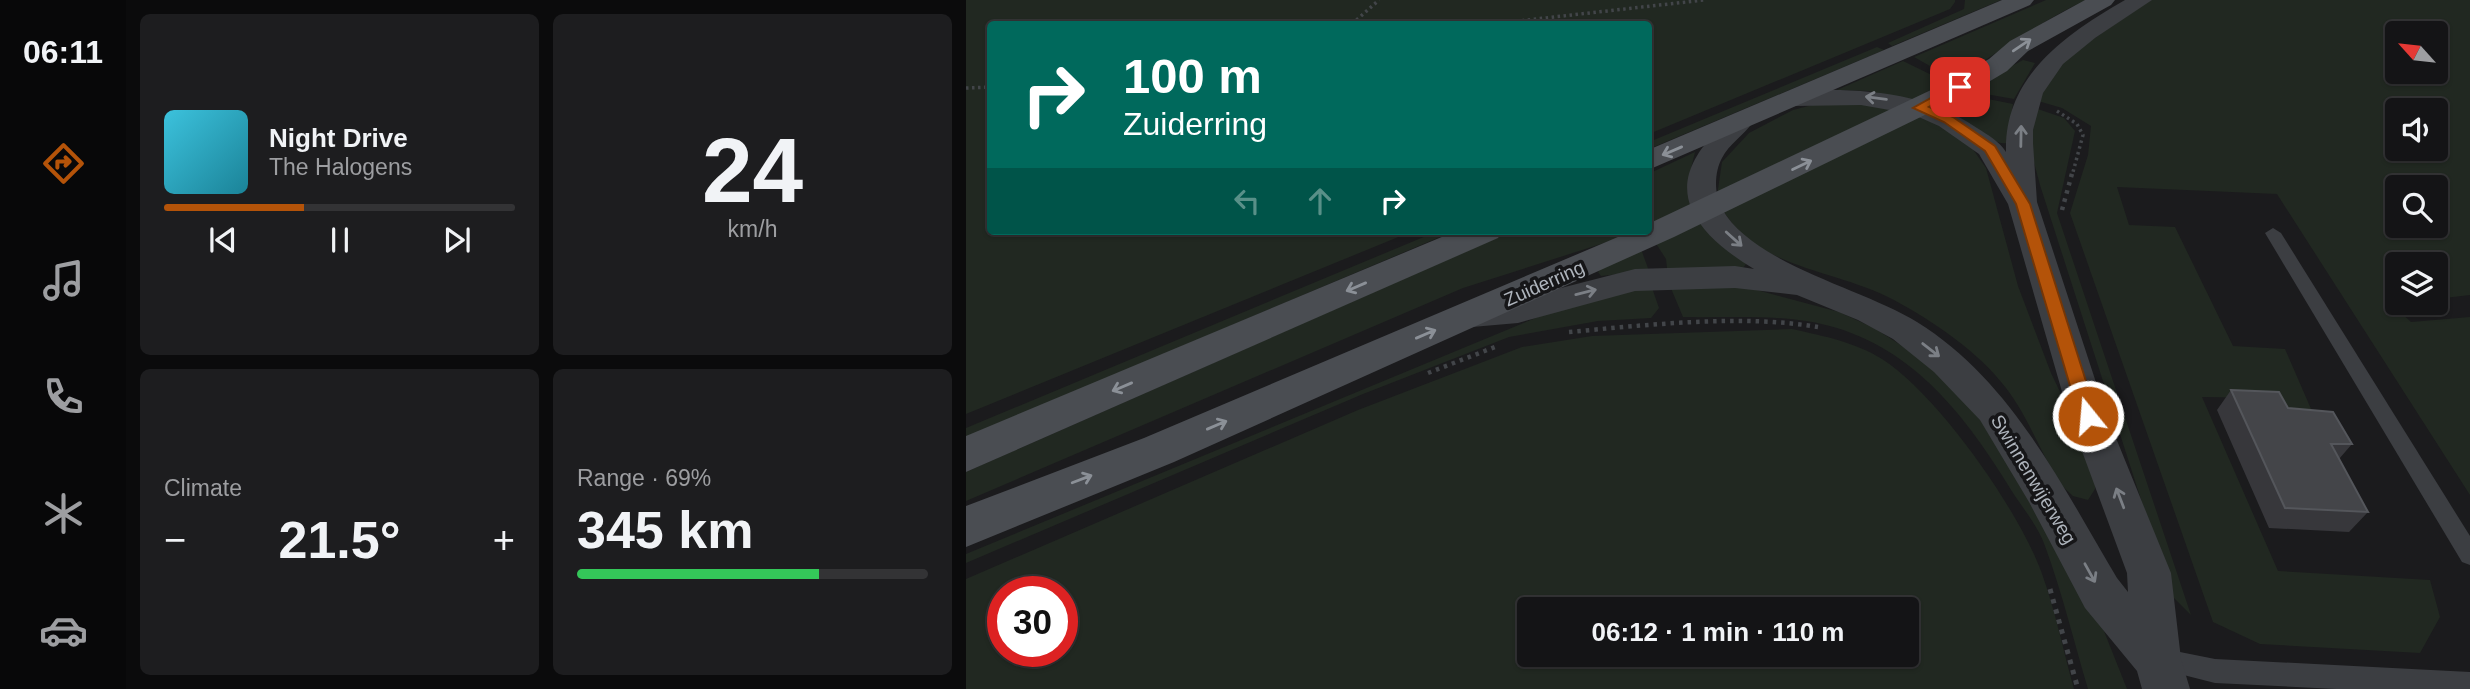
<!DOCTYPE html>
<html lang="en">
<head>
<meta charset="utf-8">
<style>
  body { margin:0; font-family:Helvetica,sans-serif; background:#1d1d1f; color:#f1f3f6; height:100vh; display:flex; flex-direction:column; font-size:26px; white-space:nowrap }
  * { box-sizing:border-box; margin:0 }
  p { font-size:23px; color:#9d9ea1 }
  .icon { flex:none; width:38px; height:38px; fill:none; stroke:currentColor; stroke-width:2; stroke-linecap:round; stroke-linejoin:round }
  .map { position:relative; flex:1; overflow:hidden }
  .drawer { display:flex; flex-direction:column; gap:14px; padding:14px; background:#0b0b0c; width:840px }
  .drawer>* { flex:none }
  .guide { position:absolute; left:21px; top:21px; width:665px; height:214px; border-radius:7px; box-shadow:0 2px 5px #0004,0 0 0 2px #333335; background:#00695c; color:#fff; overflow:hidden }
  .needle { width:46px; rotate:297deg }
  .tools { position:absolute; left:1419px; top:21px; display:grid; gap:14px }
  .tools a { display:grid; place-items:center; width:63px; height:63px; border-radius:7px; background:#141416; box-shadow:0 2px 5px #0004,0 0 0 2px #333335; font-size:35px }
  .speed { position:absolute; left:21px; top:576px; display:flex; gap:14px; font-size:35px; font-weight:700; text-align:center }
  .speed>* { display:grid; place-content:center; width:91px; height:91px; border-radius:50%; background:#141416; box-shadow:0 2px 5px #0004,0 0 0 2px #333335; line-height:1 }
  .speed .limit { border:10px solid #d22; background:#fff; color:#111 }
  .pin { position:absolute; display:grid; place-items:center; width:60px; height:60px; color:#fff; margin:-30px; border-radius:14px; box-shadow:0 4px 10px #0006 }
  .me { position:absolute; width:77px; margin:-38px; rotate:343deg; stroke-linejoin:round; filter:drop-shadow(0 0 5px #0008) }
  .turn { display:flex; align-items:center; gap:24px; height:147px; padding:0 21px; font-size:32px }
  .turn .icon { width:91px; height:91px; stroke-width:2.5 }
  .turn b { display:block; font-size:49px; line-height:60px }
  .lanes { display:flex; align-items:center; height:66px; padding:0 21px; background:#0003; justify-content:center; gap:35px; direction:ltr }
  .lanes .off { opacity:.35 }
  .big { font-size:52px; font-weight:800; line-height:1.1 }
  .drawer .card { flex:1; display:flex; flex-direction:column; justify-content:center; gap:10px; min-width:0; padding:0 24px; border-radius:10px; background:#1d1d1f }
  .drawer .dial { align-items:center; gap:0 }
  .dial b { font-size:91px; line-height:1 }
  .song { display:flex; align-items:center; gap:21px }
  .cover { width:84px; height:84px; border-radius:10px; background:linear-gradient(135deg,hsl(190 70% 55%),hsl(190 70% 35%)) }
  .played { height:7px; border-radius:4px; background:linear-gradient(90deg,#b45309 40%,#333335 40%) }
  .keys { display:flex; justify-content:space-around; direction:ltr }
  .heat { display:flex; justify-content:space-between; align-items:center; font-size:38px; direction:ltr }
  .charge { height:10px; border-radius:5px; background:linear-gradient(90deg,#34c759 69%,#333335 0) }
  .drawer .tiles { flex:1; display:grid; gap:14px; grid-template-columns:repeat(2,1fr) }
  .trip { position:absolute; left:551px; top:597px; width:402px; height:70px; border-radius:7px; background:#141416; box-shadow:0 2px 5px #0004,0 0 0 2px #333335; font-weight:800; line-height:70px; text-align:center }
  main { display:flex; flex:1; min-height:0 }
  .tab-bar { display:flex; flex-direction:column; width:126px; justify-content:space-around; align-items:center; background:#080809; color:#9d9ea1 }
  .tab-bar .icon { width:49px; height:49px }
  .tab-bar .current { color:#b45309 }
  .tab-bar b { font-size:32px; color:#f1f3f6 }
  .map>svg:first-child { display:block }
  .green { fill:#212821; fill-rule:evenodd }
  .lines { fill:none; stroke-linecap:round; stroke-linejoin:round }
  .path-far2 { stroke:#424549; stroke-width:3.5; stroke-dasharray:2.5 3.5; stroke-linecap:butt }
  .path-far1 { stroke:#424549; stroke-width:4.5; stroke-dasharray:3.5 5; stroke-linecap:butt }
  .path { stroke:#424549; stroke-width:5; stroke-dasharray:4.5 6; stroke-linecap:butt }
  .service { fill:#3c3e42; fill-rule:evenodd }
  .minor { fill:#3c3e42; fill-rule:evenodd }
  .secondary { fill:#4a4d52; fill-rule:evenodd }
  .wall { fill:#37373b }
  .building { fill:#444549; stroke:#54565b; stroke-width:2 }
  .oneway { stroke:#8b9097 }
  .oneway2 { stroke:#7b7f85 }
  .route { fill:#b45309; stroke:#753606; stroke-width:2 }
  .labels { text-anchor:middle; stroke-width:7; stroke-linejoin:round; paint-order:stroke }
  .street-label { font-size:19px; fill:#aeb4bc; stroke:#161618 }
</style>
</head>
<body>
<main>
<nav class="tab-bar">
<b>06:11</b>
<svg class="icon current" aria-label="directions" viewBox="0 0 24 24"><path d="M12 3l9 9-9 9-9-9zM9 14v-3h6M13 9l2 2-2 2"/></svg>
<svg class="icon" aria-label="music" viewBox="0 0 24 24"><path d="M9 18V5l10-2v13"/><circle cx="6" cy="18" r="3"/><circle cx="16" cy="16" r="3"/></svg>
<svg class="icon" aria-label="phone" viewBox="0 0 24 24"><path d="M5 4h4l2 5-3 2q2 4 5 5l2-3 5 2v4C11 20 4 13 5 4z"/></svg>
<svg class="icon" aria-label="climate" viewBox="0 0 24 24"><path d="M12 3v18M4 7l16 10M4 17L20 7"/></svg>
<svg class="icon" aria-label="car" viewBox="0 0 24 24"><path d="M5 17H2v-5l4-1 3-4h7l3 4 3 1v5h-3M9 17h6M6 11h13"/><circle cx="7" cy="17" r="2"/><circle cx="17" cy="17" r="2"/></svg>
</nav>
<section class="drawer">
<div class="tiles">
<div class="card">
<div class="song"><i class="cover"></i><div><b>Night Drive</b><p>The Halogens</p></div></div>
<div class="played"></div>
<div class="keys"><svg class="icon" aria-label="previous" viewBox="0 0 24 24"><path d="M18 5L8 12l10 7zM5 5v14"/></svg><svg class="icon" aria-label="pause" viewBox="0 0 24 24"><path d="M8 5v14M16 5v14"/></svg><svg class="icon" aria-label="next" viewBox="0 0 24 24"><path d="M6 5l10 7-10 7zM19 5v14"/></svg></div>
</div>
<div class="card dial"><b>24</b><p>km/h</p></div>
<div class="card"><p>Climate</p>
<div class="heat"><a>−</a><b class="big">21.5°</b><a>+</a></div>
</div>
<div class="card"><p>Range · 69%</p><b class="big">345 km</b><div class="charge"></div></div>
</div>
</section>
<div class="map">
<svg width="1504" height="689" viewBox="0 0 1504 689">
  <rect width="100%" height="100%" fill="#1b1b1d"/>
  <g class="green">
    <path d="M0 0H989V2L984 9 683 134 682 24H24V231H447L0 414Z"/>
    <path d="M999 0H1035L926 46 922 43 998 9Z"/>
    <path d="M1080 0H1120C1073 21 1033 54 987 79L948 57Z"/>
    <path d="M1184 0H1504V295L1470 299V264H1432L1431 303 1426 304 1445 322 1504 317V495L1311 194 1151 187 1163 225 1209 227 1267 346 1319 349 1352 425 1316 420 1305 398 1236 397 1312 571 1464 580 1474 617 1454 653 1294 644 1247 622 1104 213 1122 155 1125 126 1096 108 1072 101 1094 62ZM1432 33H1470V72H1432ZM1432 110H1470V149H1432ZM1432 187H1470V226H1432Z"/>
    <path d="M911 47 918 50 683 149V142Z"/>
    <path d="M1057 60 1069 63 1048 99 1014 93 1005 88Z"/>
    <path d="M937 61 982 83 948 102 903 91 871 90Z"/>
    <path d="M999 91 1012 97 1047 104 1040 143C1029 147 985 113 970 106Z"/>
    <path d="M862 101 937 108 751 196 756 162 783 133 827 110Z"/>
    <path d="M1069 108 1098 118 1109 131 1091 213 1225 615 1206 596 1074 185 1065 151Z"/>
    <path d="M952 115 984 130 1004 145 1020 168 1052 286 1085 373 1122 450 1130 476 1129 489 1122 500 1107 496 1095 485C1075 454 1063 418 1040 388 1012 351 968 322 928 300 881 275 824 271 781 239 771 232 764 220 757 211Z"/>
    <path d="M729 152 724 173 729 205 683 226 682 174Z"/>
    <path d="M739 220 780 264 777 268H701L700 259 689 242Z"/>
    <path d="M472 231H488L0 438V428Z"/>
    <path d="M546 231H655L660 236 497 288 0 501V472Z"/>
    <path d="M675 249 683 271 635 276 632 272 636 267Z"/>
    <path d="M685 285 693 308 685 318 632 321 543 337 397 394 0 563V554L596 307Z"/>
    <path d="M772 285 873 312 908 328 952 356 986 386 1035 445 1132 616 1161 689H1122C1108 642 1096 592 1079 546 1073 528 1059 511 1049 496 1005 424 955 354 871 328 822 313 768 318 717 317L704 286Z"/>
    <path d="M826 329C857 336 889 342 916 359 972 395 1052 509 1075 571 1089 609 1097 650 1108 689H0V579L392 410 556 347 626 336ZM37 592H96V651H37ZM564 609H942V654H564Z"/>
  </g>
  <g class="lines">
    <g class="path-far2">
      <path d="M386 24 413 0"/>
      <path d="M526 24 738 0"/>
      <path d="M0 88 24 87"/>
      <path d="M1091 111 1111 124 1117 135 1107 172"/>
    </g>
    <g class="path-far1">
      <path d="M1096 210 1107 170"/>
      <path d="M603 332C681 325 775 314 852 327"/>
      <path d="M462 373 529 347"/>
    </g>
    <path class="path" d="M1084 589 1112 689"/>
    <g class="service">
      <path d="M1307 228 1315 233 1504 536V565L1496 562 1299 233Z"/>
      <path d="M1194 648 1249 659 1504 672V689H1370L1249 683 1186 667 1182 659 1186 651Z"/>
    </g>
    <path class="minor" d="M1159 0H1186L1129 38 1097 64 1077 93 1067 130V143L1071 202 1141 416 1205 573 1215 659 1224 689H1176L1171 671 1119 608 1063 502 1014 420 968 372 927 339 892 320 831 295 769 288 669 291 552 323 506 327 494 323 489 315 494 307 552 299 669 269 769 266 788 269C765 255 738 236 726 210 713 181 728 155 748 134 760 122 766 112 783 116L787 122C778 135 763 144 756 158 748 172 748 195 756 209 788 265 899 289 951 322 1046 381 1096 486 1151 578L1162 592 1161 573 1103 416 1042 204 1013 154 973 126 946 114 895 105 829 106 820 103 816 98 820 93 829 90C895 89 955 90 1011 128 1022 135 1033 141 1040 152 1038 76 1100 34 1159 0Z"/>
    <g class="secondary">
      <path d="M1036 0H1068L1064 5 682 170V150Z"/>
      <path d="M1119 0H1149L1145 5 1062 51 1041 71 1004 93 708 237 208 462 0 547V506L178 438 666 231H682V224L984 81 1023 59 1044 41Z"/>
      <path d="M490 231H537L532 238 0 472V436Z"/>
    </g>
  </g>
  <path class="wall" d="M1265 390 1322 408 1386 444 1373 459 1402 512 1383 532 1303 528 1251 410Z"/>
  <path class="building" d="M1265 390 1313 392 1322 408 1367 412 1386 444H1365L1402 512 1319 508Z"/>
  <defs><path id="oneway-shaft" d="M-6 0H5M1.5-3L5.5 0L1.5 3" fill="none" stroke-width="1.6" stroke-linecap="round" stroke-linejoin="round" transform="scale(1.75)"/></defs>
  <g class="oneway">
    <use href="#oneway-shaft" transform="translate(1056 45) rotate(-34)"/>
    <use href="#oneway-shaft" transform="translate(706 151) rotate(157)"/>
    <use href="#oneway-shaft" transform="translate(836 165) rotate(-26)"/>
    <use href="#oneway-shaft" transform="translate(390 287) rotate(157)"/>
    <use href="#oneway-shaft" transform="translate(460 334) rotate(-23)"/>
    <use href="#oneway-shaft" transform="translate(156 387) rotate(157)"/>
    <use href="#oneway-shaft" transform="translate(251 425) rotate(-23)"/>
    <use href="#oneway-shaft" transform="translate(116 479) rotate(-21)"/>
  </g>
  <g class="oneway2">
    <use href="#oneway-shaft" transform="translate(910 98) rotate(-173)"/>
    <use href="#oneway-shaft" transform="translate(1055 136) rotate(-89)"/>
    <use href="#oneway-shaft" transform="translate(768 239) rotate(42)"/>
    <use href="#oneway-shaft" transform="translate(620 292) rotate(-14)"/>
    <use href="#oneway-shaft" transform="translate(965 350) rotate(38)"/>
    <use href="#oneway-shaft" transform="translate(1154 498) rotate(-111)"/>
    <use href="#oneway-shaft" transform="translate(1124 573) rotate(61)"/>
  </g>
  <path class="route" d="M990 84 1000 87 963 107 987 117 1029 146 1064 204 1131 416 1128 421H1116L1113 416 1050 204 1019 151 978 122 947 108Z"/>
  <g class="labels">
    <g class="street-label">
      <text transform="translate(578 283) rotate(-24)" y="7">Zuiderring</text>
      <text transform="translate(1068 479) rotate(59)" y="7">Swinnenwijerweg</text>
    </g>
  </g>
</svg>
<div class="tools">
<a><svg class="needle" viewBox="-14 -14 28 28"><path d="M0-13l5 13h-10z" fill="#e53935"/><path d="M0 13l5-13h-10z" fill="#9d9ea1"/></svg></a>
<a><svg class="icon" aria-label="sound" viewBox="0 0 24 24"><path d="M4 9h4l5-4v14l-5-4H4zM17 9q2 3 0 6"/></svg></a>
<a><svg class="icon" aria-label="search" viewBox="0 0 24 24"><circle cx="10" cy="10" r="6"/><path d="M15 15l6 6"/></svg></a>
<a><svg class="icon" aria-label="layers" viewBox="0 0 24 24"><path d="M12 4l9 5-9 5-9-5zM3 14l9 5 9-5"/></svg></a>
</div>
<div class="speed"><div class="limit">30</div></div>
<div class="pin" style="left:994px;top:87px;background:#d93025"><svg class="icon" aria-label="arrive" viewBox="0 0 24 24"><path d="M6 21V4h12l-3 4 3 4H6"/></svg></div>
<svg class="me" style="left:1122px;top:416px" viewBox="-20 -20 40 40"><circle r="17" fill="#b45309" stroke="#fff" stroke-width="3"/><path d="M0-11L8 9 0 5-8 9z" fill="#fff"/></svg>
<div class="trip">06:12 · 1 min · 110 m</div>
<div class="guide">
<div class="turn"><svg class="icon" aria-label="right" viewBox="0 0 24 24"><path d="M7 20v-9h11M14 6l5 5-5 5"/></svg><div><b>100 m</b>Zuiderring</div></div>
<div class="lanes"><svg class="icon off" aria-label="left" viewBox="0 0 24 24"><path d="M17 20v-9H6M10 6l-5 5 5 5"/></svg><svg class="icon off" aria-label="ahead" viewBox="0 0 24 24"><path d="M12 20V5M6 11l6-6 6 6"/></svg><svg class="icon" aria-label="right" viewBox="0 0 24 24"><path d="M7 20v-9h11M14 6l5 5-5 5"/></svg></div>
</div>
</div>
</main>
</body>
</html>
